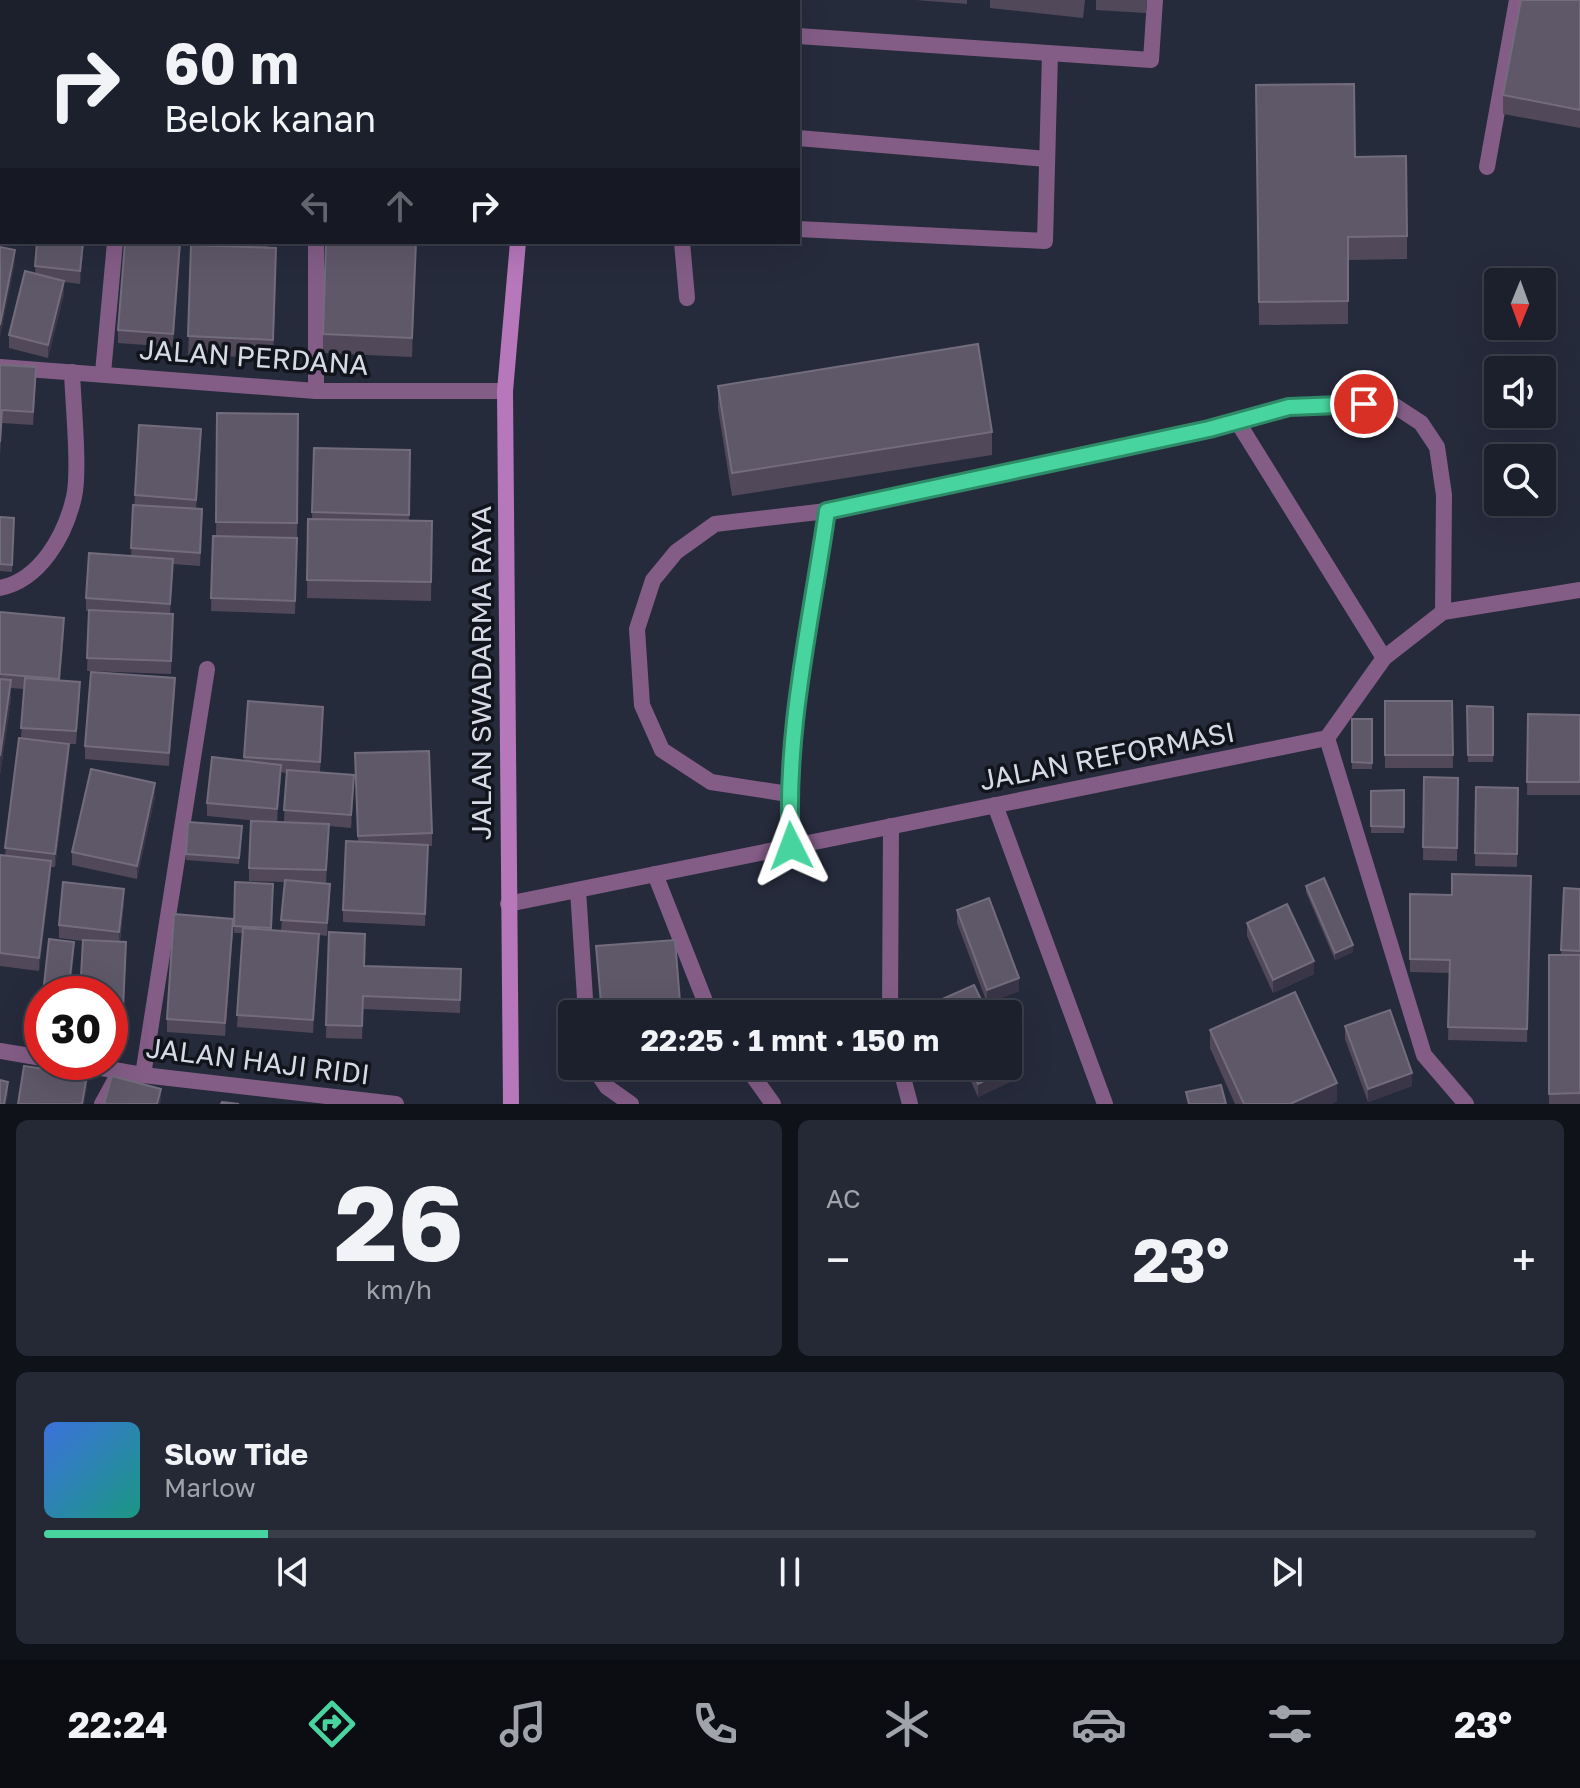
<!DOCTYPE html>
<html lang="id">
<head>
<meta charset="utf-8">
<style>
  body { margin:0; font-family:"Golos Text",sans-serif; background:#252835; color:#f1f3f6; height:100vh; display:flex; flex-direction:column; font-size:30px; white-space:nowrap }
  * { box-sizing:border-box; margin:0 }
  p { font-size:26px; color:#a0a3aa }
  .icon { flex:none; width:44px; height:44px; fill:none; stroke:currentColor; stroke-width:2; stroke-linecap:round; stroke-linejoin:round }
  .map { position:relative; height:1104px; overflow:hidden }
  .panel { display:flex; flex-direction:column; gap:16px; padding:16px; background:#0f1219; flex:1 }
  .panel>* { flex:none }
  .banner { position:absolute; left:0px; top:0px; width:800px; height:244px; box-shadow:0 8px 32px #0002,0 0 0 2px #3a3e49; background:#1c202d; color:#f1f3f6; overflow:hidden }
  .needle { width:52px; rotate:181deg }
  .buttons { position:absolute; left:1484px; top:268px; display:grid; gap:16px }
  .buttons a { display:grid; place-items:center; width:72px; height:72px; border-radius:8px; background:#1c202d; box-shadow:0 8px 32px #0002,0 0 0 2px #3a3e49; font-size:40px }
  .speed { position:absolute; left:24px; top:976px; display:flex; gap:16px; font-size:40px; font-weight:700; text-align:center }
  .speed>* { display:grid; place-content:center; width:104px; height:104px; border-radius:50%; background:#1c202d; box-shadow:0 8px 32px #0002,0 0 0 2px #3a3e49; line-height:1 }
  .speed .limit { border:12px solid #d22; background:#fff; color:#111 }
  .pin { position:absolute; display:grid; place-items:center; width:68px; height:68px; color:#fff; margin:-34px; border:4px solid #fff; border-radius:50%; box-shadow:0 2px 8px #0007 }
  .me { position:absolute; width:88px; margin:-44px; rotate:357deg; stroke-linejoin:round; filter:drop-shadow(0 0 6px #0008) }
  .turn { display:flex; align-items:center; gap:28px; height:168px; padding:0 32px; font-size:36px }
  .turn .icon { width:104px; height:104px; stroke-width:2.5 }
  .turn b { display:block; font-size:56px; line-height:68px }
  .lanes { display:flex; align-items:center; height:76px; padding:0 32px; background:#0003; justify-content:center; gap:40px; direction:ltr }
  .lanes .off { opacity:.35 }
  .big { font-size:60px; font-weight:700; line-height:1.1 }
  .panel .card { flex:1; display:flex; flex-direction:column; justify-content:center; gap:12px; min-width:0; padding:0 28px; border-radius:12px; background:#252835 }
  .panel .dial { align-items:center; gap:0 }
  .dial b { font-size:104px; line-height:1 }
  .song { display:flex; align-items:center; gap:24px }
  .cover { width:96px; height:96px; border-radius:12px; background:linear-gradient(135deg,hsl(220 70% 55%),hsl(170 70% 35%)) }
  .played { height:8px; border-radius:4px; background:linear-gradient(90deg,#47d49e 15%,#3a3e49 15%) }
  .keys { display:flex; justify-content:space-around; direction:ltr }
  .heat { display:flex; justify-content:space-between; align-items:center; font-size:44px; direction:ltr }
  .panel .tiles { flex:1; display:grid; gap:16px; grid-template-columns:1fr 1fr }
  .card:last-child { grid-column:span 2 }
  .trip { position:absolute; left:558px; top:1000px; width:464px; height:80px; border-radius:8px; background:#1c202d; box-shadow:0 8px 32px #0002,0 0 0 2px #3a3e49; font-weight:700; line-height:80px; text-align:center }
  .menu { display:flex; height:128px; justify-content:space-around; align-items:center; background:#0b0d12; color:#a0a3aa }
  .menu .icon { width:56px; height:56px }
  .menu .active { color:#47d49e }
  .menu b { font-size:36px; color:#f1f3f6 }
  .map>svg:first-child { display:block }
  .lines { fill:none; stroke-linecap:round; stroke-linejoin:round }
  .service { stroke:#845d87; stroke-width:16 }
  .minor { stroke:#845d87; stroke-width:16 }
  .secondary { stroke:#b678ba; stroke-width:16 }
  .wall { fill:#51485a; fill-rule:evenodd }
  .shaded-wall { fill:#3a3647 }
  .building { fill:#5f5869; stroke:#726c7c; stroke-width:2 }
  .route-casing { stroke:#2e8a67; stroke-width:20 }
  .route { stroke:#47d49e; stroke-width:14 }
  .labels { text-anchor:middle; stroke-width:7; stroke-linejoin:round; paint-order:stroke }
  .street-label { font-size:28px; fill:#d6dae6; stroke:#11141b }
</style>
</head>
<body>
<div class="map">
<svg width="1580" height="1104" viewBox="0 0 1580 1104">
  <rect width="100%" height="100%" fill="#262b3c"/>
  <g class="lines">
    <g class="service">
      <path d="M798 36 1151 60 1155 0"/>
      <path d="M798 138 1047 159"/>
      <path d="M798 229 1045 241 1050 54"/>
      <path d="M682 242 687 298"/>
      <path d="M0 588C40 580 65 536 74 497 80 470 73 403 72 372"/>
    </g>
    <g class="minor">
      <path d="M1487 167 1517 0"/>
      <path d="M316 242V391"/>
      <path d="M0 367 316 391H505"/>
      <path d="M103 373 115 242"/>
      <path d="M1237 421 1384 658"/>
      <path d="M1327 738 1384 658 1443 612 1580 590"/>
      <path d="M788 794 711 782 662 750 642 705 637 629 653 580 676 552 715 524 827 511 1209 429 1289 407 1395 406 1421 423 1437 447 1444 495 1443 612"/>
      <path d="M995 805 1105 1104"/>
      <path d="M791 846C784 734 810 622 827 511"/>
      <path d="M655 874 710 1014"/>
      <path d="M578 890 586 1014"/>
      <path d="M508 904 1327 738 1424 1055 1466 1104"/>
      <path d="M890 1014 891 826"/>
      <path d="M0 1051 42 1058"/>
      <path d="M66 1062 143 1075 396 1104"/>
      <path d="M593 1066 607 1087 631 1104"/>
      <path d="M746 1066 773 1104"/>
      <path d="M900 1066 910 1104"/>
      <path d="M143 1075 207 669"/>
      <path d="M102 1104 120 1071"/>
    </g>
    <g class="secondary">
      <path d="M548 2 549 0"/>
      <path d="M511 1104 505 391 518 242"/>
    </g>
  </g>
  <g class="wall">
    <path d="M916 0H967V4Z"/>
    <path d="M990 0H1085L1083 18 990 8Z"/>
    <path d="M1096 0H1147L1146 13 1096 10Z"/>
    <path d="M1580 0V128L1503 114V95Z"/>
    <path d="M1256 85 1355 157 1407 236V259L1348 260V324L1259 325Z"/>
    <path d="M37 242H84L80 284 64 282V294L48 358 9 348V335L35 274Z"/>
    <path d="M181 242 173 347 118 343V330Z"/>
    <path d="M193 242H269L268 248 276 267 273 358 188 355Z"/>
    <path d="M416 253 412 357 323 353V334Z"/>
    <path d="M0 365 36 380 33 425 2 423 0 455Z"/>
    <path d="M718 386 992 432V455L732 496 718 409Z"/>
    <path d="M217 413 298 414 297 542 295 614 211 611 213 536H216Z"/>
    <path d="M201 442 196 509 202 522 200 566 173 564 170 614H173L171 674 87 671 89 611H86V598L131 556 135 495Z"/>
    <path d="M314 448 410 450 409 521H432L431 601 307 598 308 519H312Z"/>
    <path d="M0 517 14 518 12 572 0 571Z"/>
    <path d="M0 612 64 631 60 681 80 695 76 744H69V757L55 867H51L39 971 0 966V855H5L21 738 24 689 11 688V699L0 775Z"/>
    <path d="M175 691 169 766 85 759V746Z"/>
    <path d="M248 701 323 720 320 772 354 788 351 828 329 826 326 883H314L330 897 327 936 319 935 313 1033 237 1027 243 933H234L235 882 273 884 272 930 281 931 285 882 249 881V868L270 822 207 816V803L244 761ZM281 772 286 773 284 822H277Z"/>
    <path d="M1385 701H1452L1453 768H1385Z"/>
    <path d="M1467 706 1493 707V762H1468Z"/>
    <path d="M1528 714 1580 715V795H1527Z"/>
    <rect x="1352" y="719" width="20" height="50"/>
    <path d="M355 766 432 833V846H428L425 926 343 922V910L358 842Z"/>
    <path d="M1424 777 1458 778 1457 861 1423 860Z"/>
    <path d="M1476 787 1518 788 1517 867 1475 866Z"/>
    <path d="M1404 790V833H1371V791Z"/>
    <path d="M155 796 137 879 72 865V852Z"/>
    <path d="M242 826 239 864 186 860V854Z"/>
    <path d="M1531 876 1527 1042 1448 1040 1450 973 1410 972V894L1452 895Z"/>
    <path d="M1306 886 1353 952 1335 960 1306 892Z"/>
    <path d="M1564 888 1580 889V1104H1549V955H1561Z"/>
    <path d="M124 902 120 942 126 955 123 1022H110V994L83 941 59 938V925Z"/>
    <path d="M957 910 1019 991 987 1003 957 923Z"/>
    <path d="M1247 923 1314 974 1273 993 1247 936Z"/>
    <path d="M233 932 225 1036 167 1032V1019Z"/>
    <path d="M329 932 364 966 461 969 460 1013 363 1009 362 1039 326 1038Z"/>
    <path d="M596 946 681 1014H601Z"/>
    <path d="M940 1000 988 1014H940Z"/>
    <path d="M1345 1026 1412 1086 1368 1102 1345 1039Z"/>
    <path d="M1210 1030 1337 1101 1331 1104H1235L1210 1048Z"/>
    <path d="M964 1066H1008L1012 1081 978 1097Z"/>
  </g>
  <g class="shaded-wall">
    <path d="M83 242H84L80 284V271Z"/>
    <path d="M180 242H181L173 347V334Z"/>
    <path d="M416 242V253L412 357V338Z"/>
    <path d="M15 250V263L0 338V325Z"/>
    <path d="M64 281V294L48 358V345Z"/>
    <path d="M64 618V631L59 692V679Z"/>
    <path d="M175 678V691L169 766V753Z"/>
    <path d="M11 680V699L0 775V756Z"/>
    <path d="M69 744V757L55 867V854Z"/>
    <path d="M281 765V778L277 822V809Z"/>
    <path d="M354 775V788L351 828V815Z"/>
    <path d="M155 783V796L137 879V866Z"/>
    <path d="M51 861V874L39 971V958Z"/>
    <path d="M330 884V897L327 936V923Z"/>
    <path d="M124 889V902L119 945V932Z"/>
    <path d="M233 919V932L225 1036V1023Z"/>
    <path d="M319 934V946L313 1033V1020Z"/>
    <path d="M74 942V955L70 994H68Z"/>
    <path d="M1353 945V952L1335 960V953Z"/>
    <path d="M1314 961V974L1273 993V980Z"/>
    <path d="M1019 978V991L987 1003V990Z"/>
    <path d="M1012 1068V1081L978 1097V1084Z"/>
    <path d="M1412 1073V1086L1368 1102V1089Z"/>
    <path d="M87 1075V1088L84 1104H82Z"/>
    <path d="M8 1082V1095L6 1104H4Z"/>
    <path d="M1337 1083V1101L1331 1104H1290Z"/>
    <path d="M161 1089V1102L160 1104H157Z"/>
  </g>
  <g class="building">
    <path d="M334 0H379V2H333Z"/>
    <rect x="386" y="0" width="39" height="2"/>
    <path d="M1521 0H1580V110L1503 95Z"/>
    <path d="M1354 84 1355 157 1406 156 1407 236 1348 237V301L1259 302 1256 85Z"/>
    <path d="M37 242H83L80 271 35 266Z"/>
    <path d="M125 242H180L173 334 118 330Z"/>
    <path d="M193 242H268V245Z"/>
    <path d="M326 242H416L412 338 323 334Z"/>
    <path d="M191 245 276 248 273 340 188 336Z"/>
    <path d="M0 247 15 250 0 325Z"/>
    <path d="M25 271 64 281 48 345 9 335Z"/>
    <path d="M978 344 992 432 732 473 718 386Z"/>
    <path d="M0 365 36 367 33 412 2 410 0 442Z"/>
    <path d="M217 413 298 414 297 523 216 522Z"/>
    <path d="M139 425 201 429 196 500 135 495Z"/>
    <path d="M314 448 410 450 409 515 312 512Z"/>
    <path d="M133 505 202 509 200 553 131 548Z"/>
    <path d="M0 517 14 518 12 565 0 564Z"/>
    <path d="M308 519 432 521 431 582 307 580Z"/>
    <path d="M213 536 297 538 295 601 211 598Z"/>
    <path d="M89 553 173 559 170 604 86 598Z"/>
    <path d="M89 610 173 614 171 661 87 658Z"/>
    <path d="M0 612 64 618 59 679 0 674Z"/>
    <path d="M91 672 175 678 169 753 85 746Z"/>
    <path d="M25 678 80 682 76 731 21 728Z"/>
    <path d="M0 679 11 680 0 756Z"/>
    <path d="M248 701 323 707 320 762 244 757Z"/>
    <path d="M1385 701H1452L1453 755H1385Z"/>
    <path d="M1467 706 1493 707V755H1468Z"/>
    <path d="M1528 714 1580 715V782H1527Z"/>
    <path d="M1352 719H1372V763L1352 762Z"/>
    <path d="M19 738 69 744 55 854 5 848Z"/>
    <path d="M429 751 432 833 358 836 355 753Z"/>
    <path d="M212 757 281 765 277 809 207 803Z"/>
    <path d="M91 769 155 783 137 866 72 852Z"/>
    <path d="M287 770 354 775 351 815 284 810Z"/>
    <path d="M1424 777 1458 778 1457 848 1423 847Z"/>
    <path d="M1476 787 1518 788 1517 854 1475 853Z"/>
    <path d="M1404 790V827L1371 826V791Z"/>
    <path d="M251 821 329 824 326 870 249 868Z"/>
    <path d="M188 822 242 826 239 858 186 854Z"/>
    <path d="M346 841 428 845 425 914 343 910Z"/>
    <path d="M0 855 51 861 39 958 0 953Z"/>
    <path d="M1452 874 1531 876 1527 1029 1448 1027 1450 960 1410 959V894L1452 895Z"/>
    <path d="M1324 878 1353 945 1335 953 1306 886Z"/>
    <path d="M285 880 330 884 327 923 281 920Z"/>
    <path d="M63 882 124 889 119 932 59 925Z"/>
    <path d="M235 882 273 884 271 928 234 926Z"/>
    <path d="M1564 888 1580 889V951L1561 950Z"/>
    <path d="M989 898 1019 978 987 990 957 910Z"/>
    <path d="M1287 904 1314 961 1273 980 1247 923Z"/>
    <path d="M174 914 233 919 225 1023 167 1019Z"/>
    <path d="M243 928 319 934 313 1020 237 1015Z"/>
    <path d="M329 932 365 934 364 966 461 969 460 1000 363 996 362 1026 326 1025Z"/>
    <path d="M49 939 74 942 68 994H43Z"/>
    <path d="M83 940 126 942 123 1009H110V994H80Z"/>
    <path d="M675 940 681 1014H602L596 946Z"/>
    <path d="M1549 955H1580V1093L1549 1094Z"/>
    <path d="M974 985 988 1014H946L940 1000Z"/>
    <path d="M1295 992 1337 1083 1290 1104H1244L1210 1030Z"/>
    <path d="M1390 1010 1412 1073 1368 1089 1345 1026Z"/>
    <path d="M1008 1059 1012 1068 978 1084 969 1066H1008Z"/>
    <path d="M24 1066 87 1075 82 1104H18Z"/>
    <path d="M112 1076 161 1089 157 1104H104Z"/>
    <path d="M0 1080 8 1082 4 1104H0Z"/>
    <path d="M1221 1085 1226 1104H1189L1186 1092Z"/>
    <path d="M222 1102 239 1104H221Z"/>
  </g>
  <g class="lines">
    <g class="route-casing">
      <path id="route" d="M791 846C784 734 811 622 827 511L1209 429 1289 407 1364 404"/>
    </g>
    <use href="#route" class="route"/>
  </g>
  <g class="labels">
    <g class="street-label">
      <text transform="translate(254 357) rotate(4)" y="10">JALAN PERDANA</text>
      <text transform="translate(481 673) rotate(-90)" y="10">JALAN SWADARMA RAYA</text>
      <text transform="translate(1107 756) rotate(-11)" y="10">JALAN REFORMASI</text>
      <text transform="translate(258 1061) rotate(7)" y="10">JALAN HAJI RIDI</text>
    </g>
  </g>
</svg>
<div class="buttons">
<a><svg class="needle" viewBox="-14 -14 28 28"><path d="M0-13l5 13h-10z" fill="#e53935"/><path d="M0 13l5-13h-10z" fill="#a0a3aa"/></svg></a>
<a><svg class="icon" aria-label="sound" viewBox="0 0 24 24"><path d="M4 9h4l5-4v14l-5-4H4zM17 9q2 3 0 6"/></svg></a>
<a><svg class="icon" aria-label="search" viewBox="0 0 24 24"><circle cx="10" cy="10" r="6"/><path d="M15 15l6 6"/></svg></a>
</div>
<div class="speed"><div class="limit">30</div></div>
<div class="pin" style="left:1364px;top:404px;background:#d93025"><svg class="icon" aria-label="arrive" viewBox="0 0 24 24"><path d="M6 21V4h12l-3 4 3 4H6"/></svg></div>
<svg class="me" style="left:791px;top:846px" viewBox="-20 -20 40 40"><path d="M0-17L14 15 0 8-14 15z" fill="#47d49e" stroke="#fff" stroke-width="4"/></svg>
<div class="trip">22:25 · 1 mnt · 150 m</div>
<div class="banner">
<div class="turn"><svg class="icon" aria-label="right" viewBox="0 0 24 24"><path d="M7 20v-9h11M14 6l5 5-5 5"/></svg><div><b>60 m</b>Belok kanan</div></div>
<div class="lanes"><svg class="icon off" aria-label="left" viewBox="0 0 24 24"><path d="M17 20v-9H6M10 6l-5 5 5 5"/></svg><svg class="icon off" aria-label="ahead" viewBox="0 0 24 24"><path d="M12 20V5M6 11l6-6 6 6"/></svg><svg class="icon" aria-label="right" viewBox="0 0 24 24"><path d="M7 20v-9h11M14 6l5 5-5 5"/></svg></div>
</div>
</div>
<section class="panel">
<div class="tiles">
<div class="card dial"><b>26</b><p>km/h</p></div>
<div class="card"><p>AC</p>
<div class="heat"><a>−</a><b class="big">23°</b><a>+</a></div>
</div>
<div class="card">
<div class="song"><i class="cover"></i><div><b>Slow Tide</b><p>Marlow</p></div></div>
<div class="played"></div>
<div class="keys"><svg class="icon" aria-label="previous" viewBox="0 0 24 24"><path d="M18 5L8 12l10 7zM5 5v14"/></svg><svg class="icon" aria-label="pause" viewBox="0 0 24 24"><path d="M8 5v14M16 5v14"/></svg><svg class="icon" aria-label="next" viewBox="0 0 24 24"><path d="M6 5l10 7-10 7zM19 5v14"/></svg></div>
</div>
</div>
</section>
<nav class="menu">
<b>22:24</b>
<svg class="icon active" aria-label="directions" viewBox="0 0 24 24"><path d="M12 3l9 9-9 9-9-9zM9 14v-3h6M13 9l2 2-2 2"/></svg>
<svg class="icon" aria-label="music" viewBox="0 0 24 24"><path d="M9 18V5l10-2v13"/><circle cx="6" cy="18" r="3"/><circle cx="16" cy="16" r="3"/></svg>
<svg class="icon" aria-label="phone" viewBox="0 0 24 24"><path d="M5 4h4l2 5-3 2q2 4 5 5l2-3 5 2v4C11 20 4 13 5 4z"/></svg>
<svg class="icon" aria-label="climate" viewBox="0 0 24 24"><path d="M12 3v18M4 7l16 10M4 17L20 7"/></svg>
<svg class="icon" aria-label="car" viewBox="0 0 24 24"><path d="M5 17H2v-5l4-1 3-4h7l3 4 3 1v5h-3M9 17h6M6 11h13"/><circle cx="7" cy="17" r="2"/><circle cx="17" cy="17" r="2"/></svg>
<svg class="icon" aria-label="filters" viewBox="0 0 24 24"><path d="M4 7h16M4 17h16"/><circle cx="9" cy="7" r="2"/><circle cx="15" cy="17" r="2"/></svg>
<b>23°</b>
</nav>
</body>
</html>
